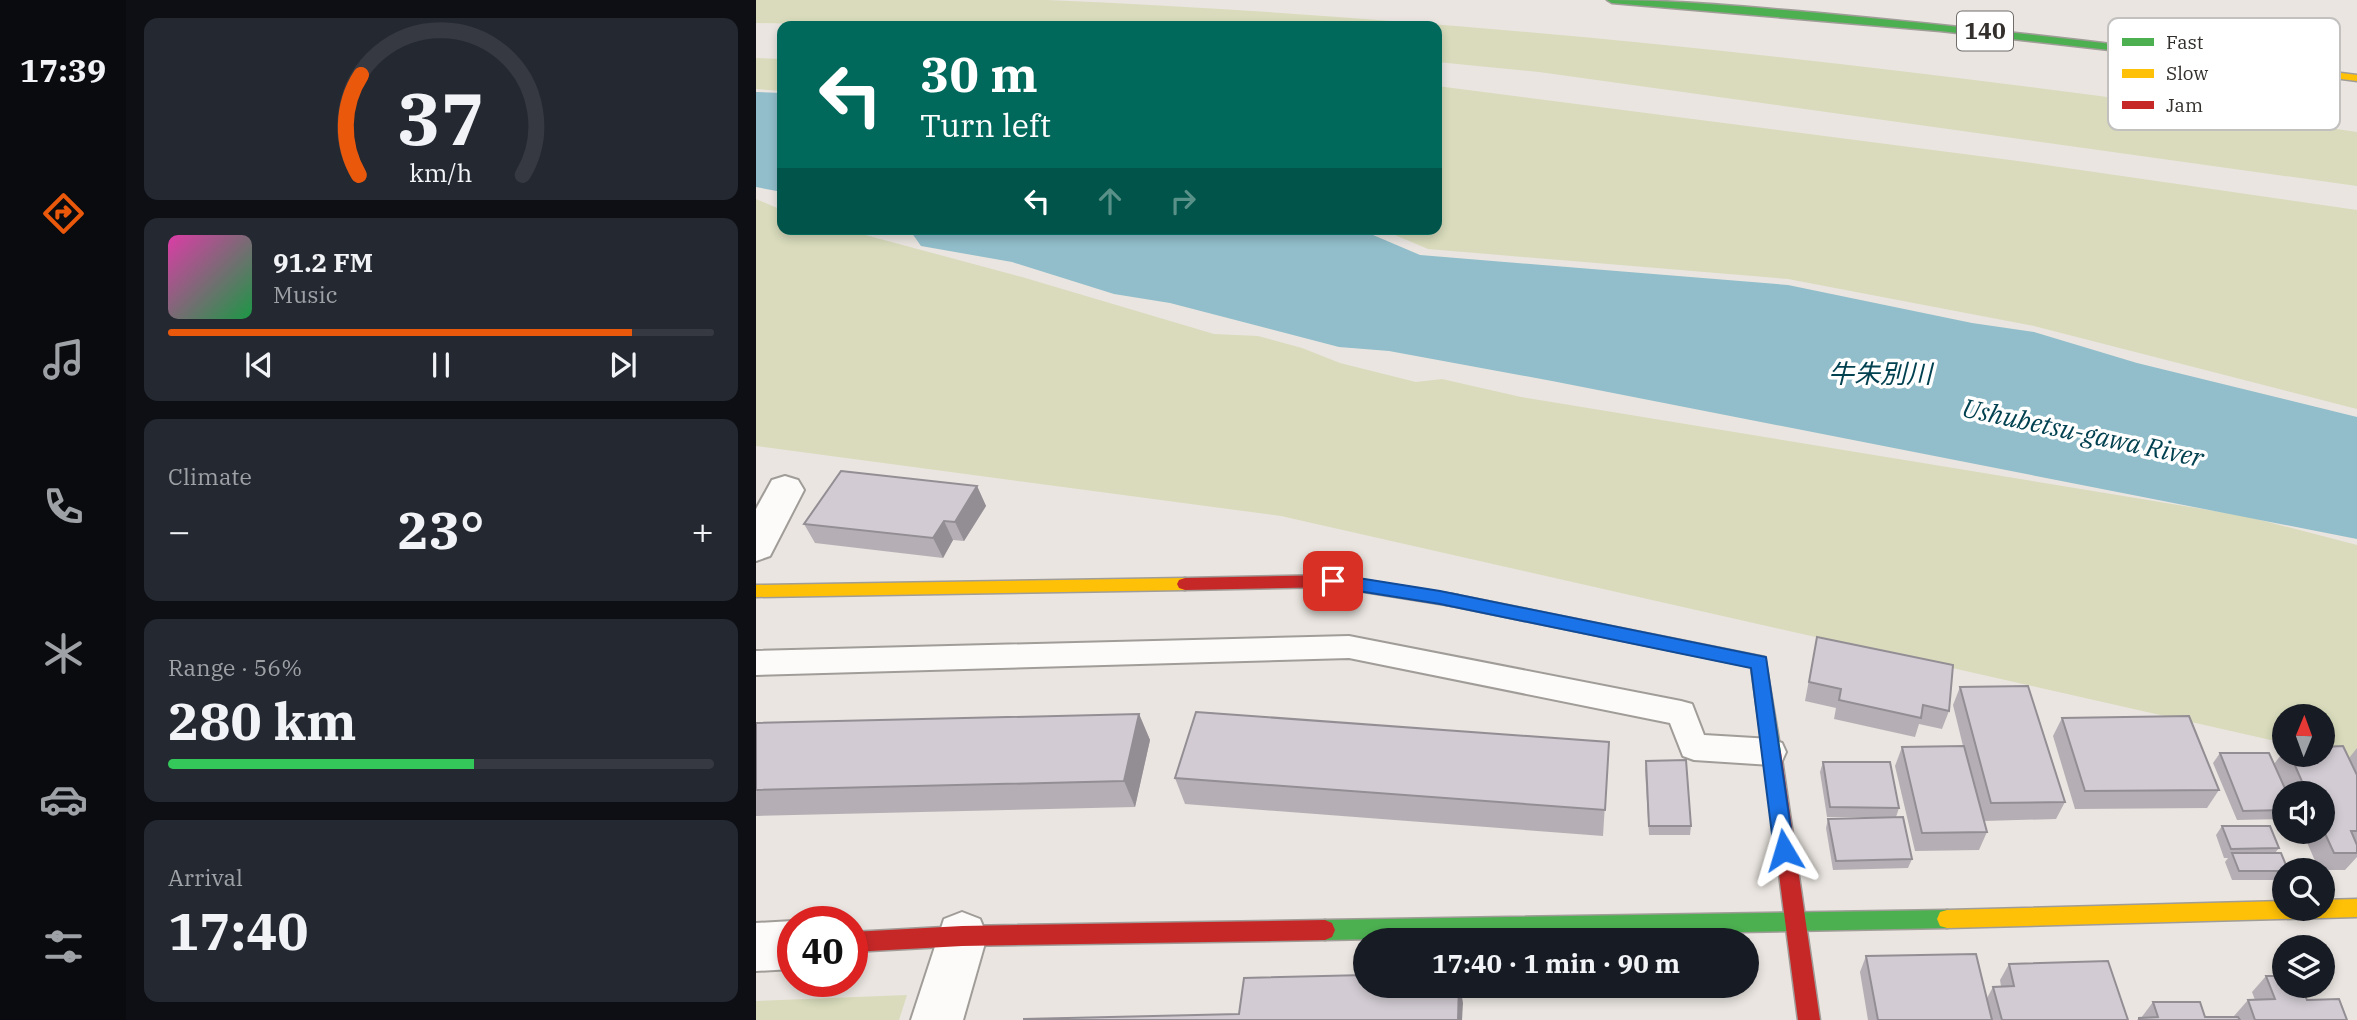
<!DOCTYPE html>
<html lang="en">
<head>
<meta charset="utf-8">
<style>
  body { margin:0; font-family:"IBM Plex Serif","Noto Sans JP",serif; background:#242831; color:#f1f3f6; height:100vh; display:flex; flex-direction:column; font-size:26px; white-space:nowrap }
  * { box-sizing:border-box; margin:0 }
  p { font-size:23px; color:#9ea1a6 }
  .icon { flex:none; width:38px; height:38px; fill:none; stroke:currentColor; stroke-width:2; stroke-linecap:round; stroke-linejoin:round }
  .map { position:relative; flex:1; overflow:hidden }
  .sheet { display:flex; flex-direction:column; gap:18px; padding:18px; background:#0d0f14; width:630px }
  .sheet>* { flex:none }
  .banner { position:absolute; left:21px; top:21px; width:665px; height:214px; border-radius:14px; box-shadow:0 4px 10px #0003; background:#00695c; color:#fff; overflow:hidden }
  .needle { width:46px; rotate:1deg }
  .controls { position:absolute; left:1516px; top:704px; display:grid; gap:14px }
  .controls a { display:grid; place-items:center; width:63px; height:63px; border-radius:50%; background:#171b24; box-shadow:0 4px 10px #0003; font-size:35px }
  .speed { position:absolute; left:21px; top:906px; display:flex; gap:14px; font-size:35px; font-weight:700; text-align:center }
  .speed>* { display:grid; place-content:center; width:91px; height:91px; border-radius:50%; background:#171b24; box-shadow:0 4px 10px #0003; line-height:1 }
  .speed .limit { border:10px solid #d22; background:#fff; color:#111 }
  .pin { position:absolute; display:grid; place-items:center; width:60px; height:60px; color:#fff; margin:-30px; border-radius:14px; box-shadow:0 4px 10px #0006 }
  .me { position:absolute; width:77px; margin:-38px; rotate:353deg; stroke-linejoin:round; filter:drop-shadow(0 0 5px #0008) }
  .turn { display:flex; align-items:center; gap:24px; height:147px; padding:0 28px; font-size:32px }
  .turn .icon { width:91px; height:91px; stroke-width:2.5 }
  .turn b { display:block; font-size:49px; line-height:60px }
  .lanes { display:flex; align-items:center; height:66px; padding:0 28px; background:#0003; justify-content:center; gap:35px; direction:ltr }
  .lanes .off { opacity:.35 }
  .big { font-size:52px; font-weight:700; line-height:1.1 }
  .sheet .widget { flex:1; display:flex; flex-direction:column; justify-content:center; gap:10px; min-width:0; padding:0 24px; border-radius:14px; background:#242831 }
  .sheet .dial { align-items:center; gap:0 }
  .dial svg { height:182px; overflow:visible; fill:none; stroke:#363941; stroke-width:7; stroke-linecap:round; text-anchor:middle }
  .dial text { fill:#f1f3f6; stroke:none }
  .song { display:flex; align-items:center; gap:21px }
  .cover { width:84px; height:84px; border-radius:10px; background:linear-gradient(135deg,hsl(320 70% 55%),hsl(140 70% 35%)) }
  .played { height:7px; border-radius:4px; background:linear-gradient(90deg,#ea580c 85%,#363941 85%) }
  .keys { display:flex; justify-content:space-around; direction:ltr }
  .heat { display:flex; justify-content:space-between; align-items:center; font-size:38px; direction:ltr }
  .charge { height:10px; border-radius:5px; background:linear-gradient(90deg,#34c759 56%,#363941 0) }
  .trip { position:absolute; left:597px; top:928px; width:406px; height:70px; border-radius:35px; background:#171b24; box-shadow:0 4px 10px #0003; font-weight:700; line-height:70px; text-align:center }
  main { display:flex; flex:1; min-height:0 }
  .tab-bar { display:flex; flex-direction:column; width:126px; justify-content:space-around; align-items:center; background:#090b0e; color:#9ea1a6 }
  .tab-bar .icon { width:49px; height:49px }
  .tab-bar .active { color:#ea580c }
  .tab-bar b { font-size:32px; color:#f1f3f6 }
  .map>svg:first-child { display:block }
  .green { fill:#d9dbbc }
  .water { fill:#91beca }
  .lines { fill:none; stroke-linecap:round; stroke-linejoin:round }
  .lane-casing { stroke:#a09c98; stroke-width:4 }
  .street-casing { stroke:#a09c98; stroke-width:4 }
  .fast-casing { stroke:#a09c98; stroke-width:3 }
  .slow-casing { stroke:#a09c98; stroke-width:3 }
  .jam-casing { stroke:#a09c98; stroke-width:3 }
  .lane { fill:#fcfbfa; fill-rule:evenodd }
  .street { fill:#fcfbfa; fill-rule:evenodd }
  .fast { fill:#4caf50; fill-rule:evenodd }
  .slow { fill:#ffc107; fill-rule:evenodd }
  .jam { fill:#c62828; fill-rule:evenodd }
  .wall { fill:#b5afb5 }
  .shaded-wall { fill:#938e94 }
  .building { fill:#d2cbd3; stroke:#938e94; stroke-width:2 }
  .route { fill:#1a73e8; stroke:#114b97; stroke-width:2 }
  .labels { text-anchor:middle; stroke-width:7; stroke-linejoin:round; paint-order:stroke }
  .shield { fill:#fff; stroke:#706d6b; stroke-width:2 }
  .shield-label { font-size:23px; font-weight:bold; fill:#332f2c }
  .water-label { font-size:26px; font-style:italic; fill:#024150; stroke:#fff }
  .key { fill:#fff; stroke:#c2c1c0; stroke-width:2 }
  .key-label { font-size:19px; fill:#332f2c }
</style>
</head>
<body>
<main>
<nav class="tab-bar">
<b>17:39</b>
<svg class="icon active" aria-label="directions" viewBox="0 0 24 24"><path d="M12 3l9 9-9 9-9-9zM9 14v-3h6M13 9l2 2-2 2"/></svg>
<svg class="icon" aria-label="music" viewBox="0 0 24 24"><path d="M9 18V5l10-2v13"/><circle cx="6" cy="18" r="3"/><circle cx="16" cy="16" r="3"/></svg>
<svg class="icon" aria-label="phone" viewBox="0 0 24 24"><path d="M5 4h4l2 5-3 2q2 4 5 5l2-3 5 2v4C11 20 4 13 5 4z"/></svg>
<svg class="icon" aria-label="climate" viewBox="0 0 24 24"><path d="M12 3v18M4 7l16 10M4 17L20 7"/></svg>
<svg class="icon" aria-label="car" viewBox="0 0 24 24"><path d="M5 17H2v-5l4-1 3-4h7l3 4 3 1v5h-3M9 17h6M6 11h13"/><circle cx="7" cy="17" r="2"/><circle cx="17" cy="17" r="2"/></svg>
<svg class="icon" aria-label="filters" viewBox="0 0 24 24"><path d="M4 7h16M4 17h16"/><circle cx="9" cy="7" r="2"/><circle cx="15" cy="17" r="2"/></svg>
</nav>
<section class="sheet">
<div class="widget dial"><svg viewBox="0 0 100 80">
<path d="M14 69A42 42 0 1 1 86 69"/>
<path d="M14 69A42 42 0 0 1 15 25" stroke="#ea580c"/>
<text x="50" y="56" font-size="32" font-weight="700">37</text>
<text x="50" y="72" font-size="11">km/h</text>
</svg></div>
<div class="widget">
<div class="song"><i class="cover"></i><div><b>91.2 FM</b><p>Music</p></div></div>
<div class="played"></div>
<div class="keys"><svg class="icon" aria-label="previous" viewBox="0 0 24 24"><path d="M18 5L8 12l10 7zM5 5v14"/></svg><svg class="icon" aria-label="pause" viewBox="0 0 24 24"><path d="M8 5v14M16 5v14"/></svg><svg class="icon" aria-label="next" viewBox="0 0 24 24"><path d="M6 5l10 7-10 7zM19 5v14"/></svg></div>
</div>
<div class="widget"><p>Climate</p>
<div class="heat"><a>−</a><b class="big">23°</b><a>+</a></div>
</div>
<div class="widget"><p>Range · 56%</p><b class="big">280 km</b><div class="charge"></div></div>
<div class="widget"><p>Arrival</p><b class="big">17:40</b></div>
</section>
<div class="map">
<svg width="1601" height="1020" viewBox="0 0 1601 1020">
  <rect width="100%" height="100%" fill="#eae5e0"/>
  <g class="green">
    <path d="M0 0C97 0 194 0 291 0 730 19 1166 68 1601 132V186L783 72 681 62V26H150L0 23Z"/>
    <path d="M0 58 26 59V91L0 89Z"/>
    <path d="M681 86 1262 161 1601 210V409L1278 326 1032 279 672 249 625 229H681Z"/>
    <path d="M0 199 26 210V229H87L266 277 458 334 502 336 546 348 584 363 660 382 686 379 765 397 1489 516 1601 545V759L1566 751V716H1528V743L525 516 0 446Z"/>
    <path d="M151 995 143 1020H0V1001Z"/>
  </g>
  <g class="water">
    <path d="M0 92 26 93V192L0 187Z"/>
    <path d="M153 229H603L664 255 1032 285 1216 323 1278 332 1381 363 1601 417V539L796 381 633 351 583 347 414 303 358 294 256 262 165 246Z"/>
  </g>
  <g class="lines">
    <g class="lane-casing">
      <path id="lane" d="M593 636 925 701 936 704 948 735 1015 739 1026 743 1030 752 1026 761 1015 765 938 760 927 756 914 723 593 658 0 675V651Z"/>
    </g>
    <g class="street-casing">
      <g id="street">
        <path d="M29 476 42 480 48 490 14 556 0 561V509L16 480Z"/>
        <path d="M206 912 224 919 231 936 207 1020H155L188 919Z"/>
        <path d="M37 921 40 922H37V969L0 971V923Z"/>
      </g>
    </g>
    <g class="fast-casing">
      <g id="fast">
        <path d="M851 0C922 0 992 7 1063 13 1169 23 1274 34 1380 47L1385 50 1380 53 1184 31 856 3Z"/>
        <path d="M696 594 1009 657 1025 752 1022 758 1016 760 1010 758 1007 752 995 667 696 606 690 605 688 600 690 595Z"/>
        <path d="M1191 910 1198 912 1201 919 1198 926 1191 928 569 940 562 937 559 930 562 923 569 920Z"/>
      </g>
    </g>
    <g class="slow-casing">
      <g id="slow">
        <path d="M1380 47 1601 75V81L1376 52V48Z"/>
        <path d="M429 578 435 580 437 584 435 588 429 590 0 597V585Z"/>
        <path d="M1601 899V917L1191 928 1184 926 1181 919 1184 912 1191 910 1528 901V908H1566V900Z"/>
      </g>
    </g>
    <g class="jam-casing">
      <g id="jam">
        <path d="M577 575 696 594 702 595 704 600 702 605 696 606 577 587 429 590 423 588 421 584 423 580 429 578Z"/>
        <path d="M1016 744 1022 746 1025 752 1064 1020H1042L1007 752 1010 746Z"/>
        <path d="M569 920 576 923 579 930 576 937 569 940 206 946 96 952V932L206 926Z"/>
      </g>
    </g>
    <use href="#lane" class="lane"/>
    <use href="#street" class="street"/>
    <use href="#fast" class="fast"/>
    <use href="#slow" class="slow"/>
    <use href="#jam" class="jam"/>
  </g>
  <g class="wall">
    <path d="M221 486 230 506 208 541 197 540 187 558 59 543 48 524Z"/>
    <path d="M1061 637 1193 711 1186 729 1163 724 1159 737 1078 719 1080 708 1049 701Z"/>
    <path d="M1204 687 1309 802 1300 819 1228 821 1231 832 1223 850 1159 851 1139 766 1146 747 1207 746 1197 705Z"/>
    <path d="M383 714 394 740 379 807 0 816V723Z"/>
    <path d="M1306 718 1463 790 1451 808 1319 809 1297 736Z"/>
    <path d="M853 742 847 836 429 804 419 778Z"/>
    <path d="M1601 748V857L1589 870H1563L1546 831H1566V793H1528V819L1481 820 1457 763 1464 753 1518 764 1528 751V754H1566L1593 758Z"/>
    <path d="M890 761 935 826 934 835H893L889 770Z"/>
    <path d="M1067 762 1143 808 1140 817H1071L1064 772Z"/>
    <path d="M1072 819 1156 859 1152 868 1077 870 1070 828Z"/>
    <path d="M1466 826 1523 848 1519 853 1528 870V877L1525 880H1476L1469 862 1472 858H1468L1460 835Z"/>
    <path d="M1110 956 1231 998 1237 987 1245 986 1244 980 1253 964 1372 1020H1112L1104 972Z"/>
    <path d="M1510 976 1551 1000 1591 1020H1381L1383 1018H1385L1397 1002 1449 1017H1478V1016L1492 1000H1499L1496 992Z"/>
  </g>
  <g class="shaded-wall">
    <path d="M221 486 230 506 208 541 199 522Z"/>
    <path d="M188 521 197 540 187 558 177 538Z"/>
    <path d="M383 714 394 740 379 807 368 781Z"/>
    <path d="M703 985H704L707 1003 706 1020H702Z"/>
  </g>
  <g class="building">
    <path d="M85 471 221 486 199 522 188 521 177 538 48 524Z"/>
    <path d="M1061 637 1197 665 1193 711 1167 705 1165 718 1083 700 1085 689 1053 682Z"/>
    <path d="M1272 686 1309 802 1235 803 1204 687Z"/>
    <path d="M440 712 853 742 849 810 419 778Z"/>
    <path d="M383 714 368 781 0 790V723Z"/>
    <path d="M1433 716 1463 790 1329 791 1306 718Z"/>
    <path d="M1208 746 1231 832 1166 833 1146 747Z"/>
    <path d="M1587 746 1601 775V831H1595L1601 845V853H1578L1566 827V793H1551L1534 754H1566V747Z"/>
    <path d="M1464 753H1513L1531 793H1528V810L1487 811Z"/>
    <path d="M930 760 935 826H893L890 761Z"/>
    <path d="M1067 762H1134L1143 808 1074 807Z"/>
    <path d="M1147 817 1156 859 1080 861 1072 819Z"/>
    <path d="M1466 826H1514L1523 848 1475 849Z"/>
    <path d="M1476 853H1525L1532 870H1528V871H1483Z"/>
    <path d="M1220 954 1236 1020H1122L1110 956Z"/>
    <path d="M1352 961 1372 1020H1246L1237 987 1258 986 1253 964Z"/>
    <path d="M609 975V985H703L702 1020H268V1019L483 1014 488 978Z"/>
    <path d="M1510 976H1528V985H1545L1551 1000 1583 999 1591 1020H1499L1492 1000 1519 999Z"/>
    <path d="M1397 1002H1444L1449 1017H1482L1484 1020H1383V1018L1402 1017Z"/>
  </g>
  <path class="route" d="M577 574 684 591 1010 657 1038 850 1035 856 1028 859 1021 856 1018 850 995 668 684 604 577 587 571 585 569 581 571 576Z"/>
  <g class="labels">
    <rect class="shield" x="1201" y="11.5" width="56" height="39" rx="5"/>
    <g class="shield-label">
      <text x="1229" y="39">140</text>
    </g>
    <g class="water-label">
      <text x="1124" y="383">牛朱別川</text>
      <text transform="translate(1327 433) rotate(12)" y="9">Ushubetsu-gawa River</text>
    </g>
  </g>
  <rect x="1352" y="18" width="232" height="112" rx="10" class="key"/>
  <rect x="1366" y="38" width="32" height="8" fill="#4caf50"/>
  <rect x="1366" y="69" width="32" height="9" fill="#ffc107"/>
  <rect x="1366" y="101" width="32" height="8" fill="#c62828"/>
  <g class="key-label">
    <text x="1410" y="49">Fast</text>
    <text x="1410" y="80">Slow</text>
    <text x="1410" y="112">Jam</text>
  </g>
</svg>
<div class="controls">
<a><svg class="needle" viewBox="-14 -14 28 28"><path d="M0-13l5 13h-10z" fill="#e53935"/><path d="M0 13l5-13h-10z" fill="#9ea1a6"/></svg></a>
<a><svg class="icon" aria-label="sound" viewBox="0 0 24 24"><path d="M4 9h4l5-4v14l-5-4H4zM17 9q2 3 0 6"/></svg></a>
<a><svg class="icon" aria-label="search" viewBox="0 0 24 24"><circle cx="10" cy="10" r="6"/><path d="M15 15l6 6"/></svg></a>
<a><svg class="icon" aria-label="layers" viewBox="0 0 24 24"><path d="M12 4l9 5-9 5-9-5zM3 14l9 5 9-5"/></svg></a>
</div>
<div class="speed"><div class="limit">40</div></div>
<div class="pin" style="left:577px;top:581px;background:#d93025"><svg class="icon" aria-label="arrive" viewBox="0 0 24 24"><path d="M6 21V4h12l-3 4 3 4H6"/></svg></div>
<svg class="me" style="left:1028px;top:850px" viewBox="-20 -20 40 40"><path d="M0-17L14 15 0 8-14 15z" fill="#1a73e8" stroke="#fff" stroke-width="4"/></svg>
<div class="trip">17:40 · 1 min · 90 m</div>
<div class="banner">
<div class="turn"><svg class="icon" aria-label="left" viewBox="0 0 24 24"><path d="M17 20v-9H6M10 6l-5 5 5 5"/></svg><div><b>30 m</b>Turn left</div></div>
<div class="lanes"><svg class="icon" aria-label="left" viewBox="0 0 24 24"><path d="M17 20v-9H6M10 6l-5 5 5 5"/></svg><svg class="icon off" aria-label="ahead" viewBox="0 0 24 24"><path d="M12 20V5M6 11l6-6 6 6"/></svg><svg class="icon off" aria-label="right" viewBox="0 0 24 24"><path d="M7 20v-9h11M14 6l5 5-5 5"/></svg></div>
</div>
</div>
</main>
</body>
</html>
